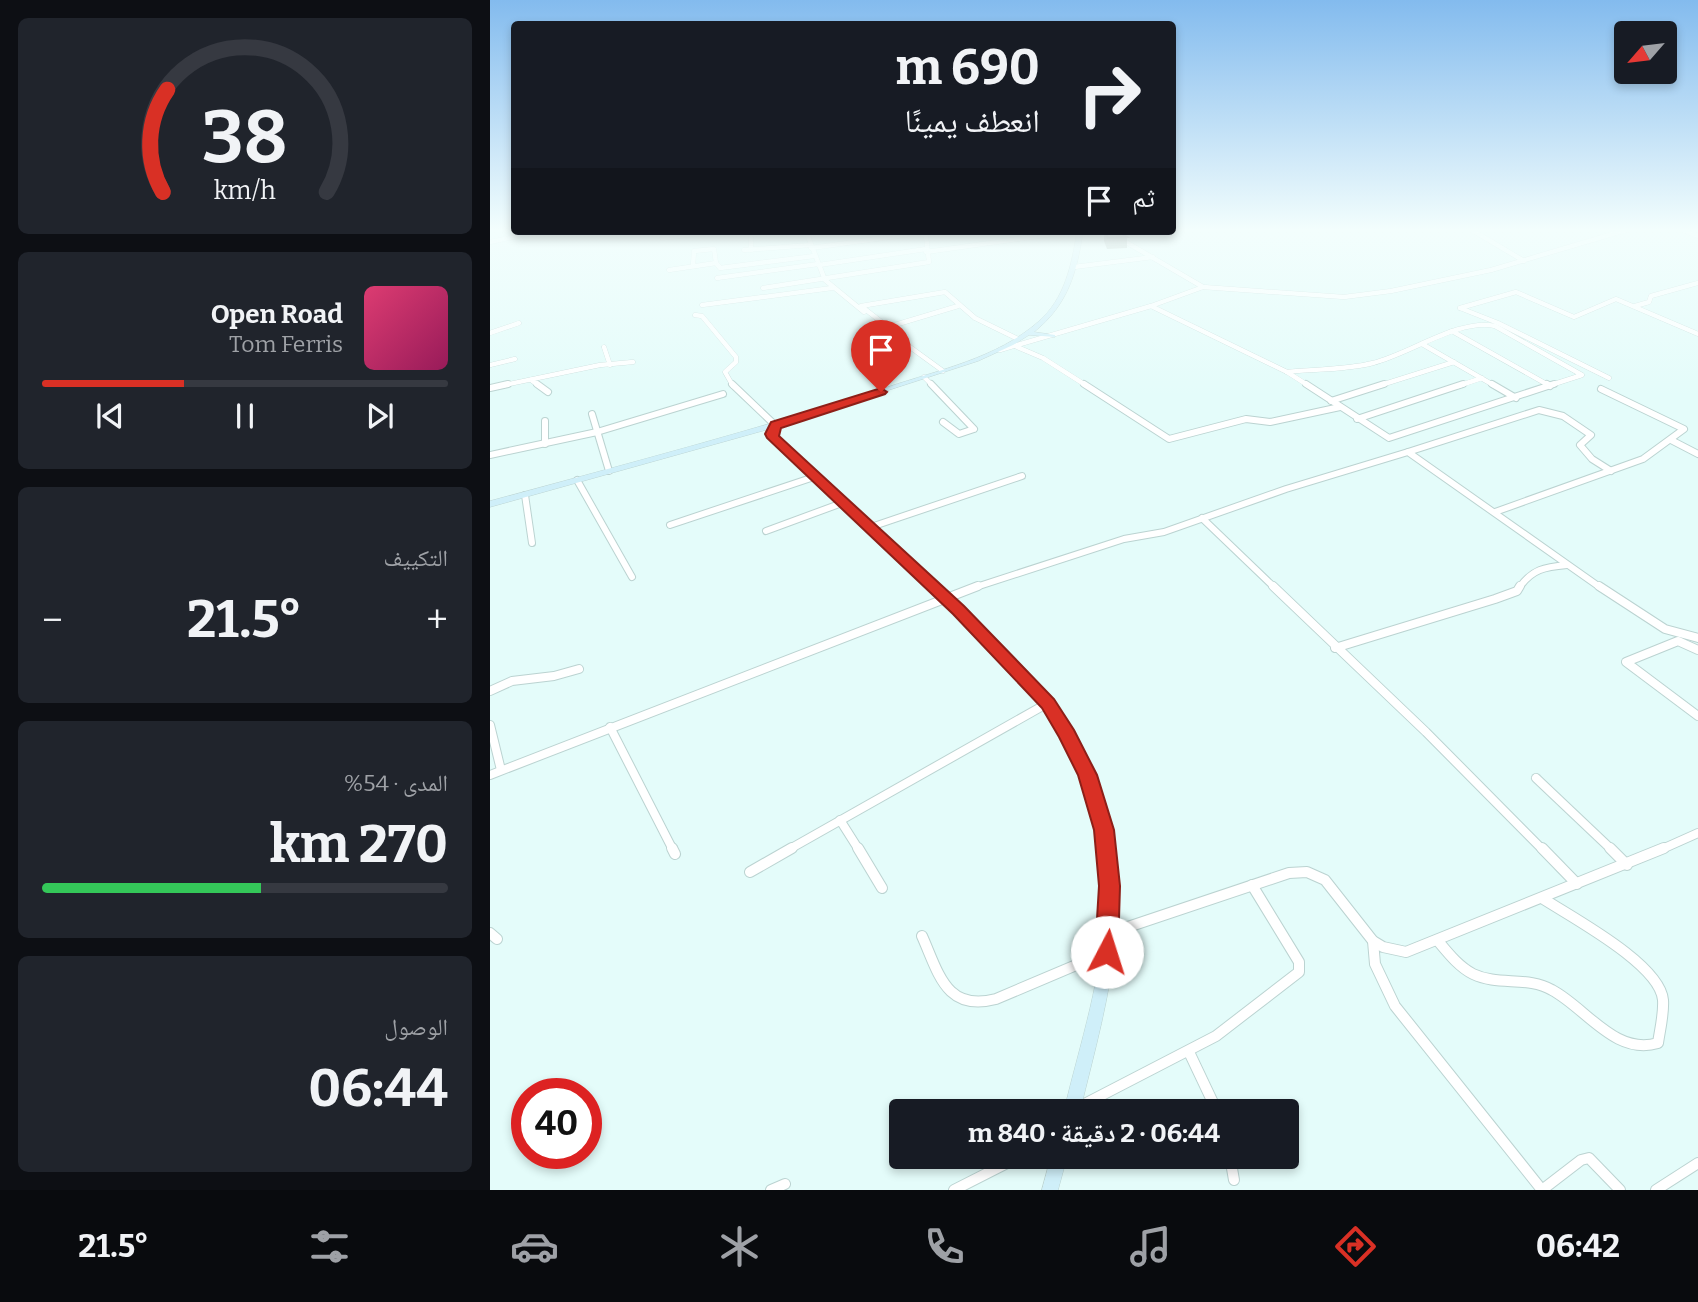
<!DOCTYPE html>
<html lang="ar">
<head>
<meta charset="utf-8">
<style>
  body { margin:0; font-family:Bitter,"Noto Naskh Arabic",serif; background:#20242c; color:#f1f3f6; direction:rtl; height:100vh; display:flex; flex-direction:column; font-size:26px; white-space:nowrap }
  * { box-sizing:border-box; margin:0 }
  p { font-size:23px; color:#9ea1a6 }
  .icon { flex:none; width:38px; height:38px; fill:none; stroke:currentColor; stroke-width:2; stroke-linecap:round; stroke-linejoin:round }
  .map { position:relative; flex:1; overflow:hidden; direction:ltr }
  .sheet { display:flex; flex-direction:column; gap:18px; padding:18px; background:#0d0f14; width:490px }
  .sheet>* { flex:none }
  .top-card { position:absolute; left:21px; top:21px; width:665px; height:214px; border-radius:7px; box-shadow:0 4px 10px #0003; direction:rtl; background:#171b24; color:#f1f3f6; overflow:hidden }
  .needle { width:46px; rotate:242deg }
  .fabs { position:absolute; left:1124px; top:21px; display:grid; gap:14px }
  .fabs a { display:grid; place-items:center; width:63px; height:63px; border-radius:7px; background:#171b24; box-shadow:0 4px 10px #0003; font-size:35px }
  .speed { position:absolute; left:21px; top:1078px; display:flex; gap:14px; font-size:35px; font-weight:700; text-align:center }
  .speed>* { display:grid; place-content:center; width:91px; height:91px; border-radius:50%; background:#171b24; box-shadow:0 4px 10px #0003; line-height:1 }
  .speed .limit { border:10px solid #d22; background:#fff; color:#111 }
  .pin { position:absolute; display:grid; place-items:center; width:60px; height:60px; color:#fff; margin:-72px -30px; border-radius:50% 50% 50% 0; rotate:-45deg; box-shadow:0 0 7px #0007 }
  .pin .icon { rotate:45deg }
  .me { position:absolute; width:77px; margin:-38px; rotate:5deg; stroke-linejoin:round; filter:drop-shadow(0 0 5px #0008) }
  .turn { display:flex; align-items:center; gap:24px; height:147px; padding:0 21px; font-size:32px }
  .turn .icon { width:91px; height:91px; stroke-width:2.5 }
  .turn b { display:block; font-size:49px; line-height:60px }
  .then { display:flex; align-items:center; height:66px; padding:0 21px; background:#0003; gap:14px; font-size:26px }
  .big { font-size:52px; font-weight:700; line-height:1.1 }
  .sheet .tile { flex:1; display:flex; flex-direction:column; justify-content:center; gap:10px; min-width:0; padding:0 24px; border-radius:10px; background:#20242c }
  .sheet .dial { align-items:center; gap:0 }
  .dial svg { height:182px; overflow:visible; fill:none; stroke:#363941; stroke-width:7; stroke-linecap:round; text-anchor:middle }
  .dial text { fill:#f1f3f6; stroke:none }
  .song { display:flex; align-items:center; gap:21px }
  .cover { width:84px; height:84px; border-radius:10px; background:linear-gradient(135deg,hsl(340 70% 55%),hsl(330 70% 35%)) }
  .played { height:7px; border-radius:4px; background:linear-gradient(90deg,#d93025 35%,#363941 35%) }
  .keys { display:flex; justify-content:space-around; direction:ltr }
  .heat { display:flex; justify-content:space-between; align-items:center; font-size:38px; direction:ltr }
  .charge { height:10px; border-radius:5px; background:linear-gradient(90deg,#34c759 54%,#363941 0) }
  .trip { position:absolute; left:399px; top:1099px; width:410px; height:70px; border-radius:7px; background:#171b24; box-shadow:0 4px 10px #0003; font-weight:700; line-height:70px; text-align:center; direction:rtl }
  .menu { display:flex; height:112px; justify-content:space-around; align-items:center; background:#090b0e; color:#9ea1a6 }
  .menu .icon { width:49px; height:49px }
  .menu .active { color:#d93025 }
  .menu b { font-size:32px; color:#f1f3f6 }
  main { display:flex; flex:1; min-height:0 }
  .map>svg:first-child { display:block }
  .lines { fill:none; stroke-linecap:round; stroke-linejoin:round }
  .street-far3-casing { stroke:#bbd3d1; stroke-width:5 }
  .street-far2-casing { stroke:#bbd3d1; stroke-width:8 }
  .street-far1-casing { stroke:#bbd3d1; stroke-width:10 }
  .street-casing { stroke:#bbd3d1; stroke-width:12 }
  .secondary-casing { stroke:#bbd3d1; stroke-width:1 }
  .street-far3 { stroke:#fff; stroke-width:4.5 }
  .street-far2 { stroke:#fff; stroke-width:6 }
  .street-far1 { stroke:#fff; stroke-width:8 }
  .street { stroke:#fff; stroke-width:10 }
  .secondary { fill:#cfeff9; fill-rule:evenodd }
  .wall { fill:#99aaa3 }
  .building { fill:#b2c6bd; stroke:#7d8b84; stroke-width:2 }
  .route { fill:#d93025; stroke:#8d1f18; stroke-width:2 }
</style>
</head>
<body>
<main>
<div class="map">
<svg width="1208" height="1190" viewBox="0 0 1208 1190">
  <rect width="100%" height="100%" fill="#e4fcfa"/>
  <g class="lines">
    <g class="street-far3-casing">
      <g id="street-far3">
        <path d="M982 230 1034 261"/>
        <path d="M1192 230 1208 236"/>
        <path d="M316 231 335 280 374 312"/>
        <path d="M617 231 713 287 854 297 901 291 1001 270 1136 230"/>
        <path d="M317 234 338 231"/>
        <path d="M172 238 230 231"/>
        <path d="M261 238V250"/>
        <path d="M0 242 28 236 31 231"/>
        <path d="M254 250 320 245"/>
        <path d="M436 252 584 231"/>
        <path d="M329 265 436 249"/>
        <path d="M203 266 204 251 224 249 226 263"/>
        <path d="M584 267 663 257"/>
        <path d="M179 270 226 263 230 268 324 256"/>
        <path d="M227 278 328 264"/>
        <path d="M273 288 439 262 436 236 429 233 321 248"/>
        <path d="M212 305 342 288"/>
        <path d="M468 306 398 327 371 306 455 292 485 318 528 339"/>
        <path d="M661 306 797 372"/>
        <path d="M1145 306 1159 302 1161 296 1208 283"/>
        <path d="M970 308 1026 292 1084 317 1126 299 1208 334"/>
        <path d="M970 308 1008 323 1119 378"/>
        <path d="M205 315 212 316 246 357V362L235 372 243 386"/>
        <path d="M391 326 453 371"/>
        <path d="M962 331 1060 386"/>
        <path d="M0 333 29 323"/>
        <path d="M932 344 1005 386"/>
        <path d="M525 346 553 358 597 386"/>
        <path d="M114 347 120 365"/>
        <path d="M510 350 661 306 713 287"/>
        <path d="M0 365 25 359"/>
        <path d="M797 372 819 386"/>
        <path d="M797 372C825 369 856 370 883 363 920 354 969 318 1005 326L1092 375 1058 386"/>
        <path d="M434 377 443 386"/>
        <path d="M41 380 49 386"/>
        <path d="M10 386 110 365 143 362"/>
        <path d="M888 386 964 362"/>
        <path d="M968 386 992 378"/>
      </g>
    </g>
    <g class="street-far2-casing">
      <g id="street-far2">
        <path d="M47 384 58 392"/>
        <path d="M242 384 285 425"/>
        <path d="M441 384 484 429 469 434 453 422"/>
        <path d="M594 384 679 439 756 419 780 422 850 407"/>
        <path d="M816 384 899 438 1064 384"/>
        <path d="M1002 384 1026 398"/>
        <path d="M1057 384 1060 386"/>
        <path d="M0 388 18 384"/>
        <path d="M841 401 894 384"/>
        <path d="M102 414 119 471"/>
        <path d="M867 419 973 384"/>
        <path d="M55 421V444"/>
        <path d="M1181 440 1208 454"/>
        <path d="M918 452 1049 410 1073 416 1101 435 1090 445 1102 459 1121 471"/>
        <path d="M0 455 107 432 233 394"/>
        <path d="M87 480 142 577"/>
        <path d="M35 495 42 543"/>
        <path d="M1005 512 1153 459 1194 429 1111 389"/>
        <path d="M712 518 785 588"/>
        <path d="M180 525 327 476"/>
        <path d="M378 528 532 476"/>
        <path d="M276 531 352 503"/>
        <path d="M483 588 634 539 674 532 796 489 918 452 1111 588"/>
        <path d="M1029 588C1042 569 1055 567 1077 565"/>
      </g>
    </g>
    <g class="street-far1-casing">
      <g id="street-far1">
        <path d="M783 586 936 732 1053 850"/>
        <path d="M1109 586 1175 629 1208 638"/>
        <path d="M845 648 1005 599 1027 591 1030 586"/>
        <path d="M1208 650 1188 641 1136 662 1208 716"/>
        <path d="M0 691 22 681 64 676 89 669"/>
        <path d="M0 725 11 770"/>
        <path d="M120 727 183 850"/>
        <path d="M0 775 488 586"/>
        <path d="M1046 778 1122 850"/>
        <path d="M350 820 369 850"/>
        <path d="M298 850 558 703"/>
        <path d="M1170 850 1208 833"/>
      </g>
    </g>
    <g class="street-casing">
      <g id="street">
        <path d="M182 848 185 854"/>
        <path d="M368 848 392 888"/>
        <path d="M1052 848 1087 884"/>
        <path d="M1120 848 1137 865"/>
        <path d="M260 872 302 848"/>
        <path d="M0 933 7 939"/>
        <path d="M620 933 799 873 817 872 835 880 883 941 893 947 916 952 1174 848"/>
        <path d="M432 936C449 974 456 1012 506 999L617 952"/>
        <path d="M883 941 885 964 905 1006 1052 1190"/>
        <path d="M948 941C958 953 969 967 983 974 1008 986 1038 976 1062 990 1096 1008 1125 1056 1168 1043 1170 1029 1174 1014 1173 1000 1170 964 1081 917 1052 898"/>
        <path d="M699 1052 727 1111"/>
        <path d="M583 1110 726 1036 809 972V962L762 885"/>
        <path d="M740 1157 744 1180"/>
        <path d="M281 1190 295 1184"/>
        <path d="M464 1190 529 1157"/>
        <path d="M1052 1190 1091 1160 1099 1158 1130 1190"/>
        <path d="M1166 1190 1208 1163"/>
      </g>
    </g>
    <g class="secondary-casing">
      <g id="secondary">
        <path d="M587 231H593C587 272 578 305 544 332L565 335V337L539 335 523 345 488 361 288 426 285 434C295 448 311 459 323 471 353 499 382 527 413 554 458 596 507 635 547 682 606 752 633 843 626 934 621 994 604 1053 590 1111H574C590 1043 614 975 614 904 615 834 595 762 553 705 515 652 463 610 415 567 370 525 326 482 280 440L277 434 279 429 0 507V501C133 465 267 430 398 387 449 370 507 358 548 322 575 299 582 264 587 231Z"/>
        <path d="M561 1157H577L568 1190H552Z"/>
      </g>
    </g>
    <use href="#street-far3" class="street-far3"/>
    <use href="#street-far2" class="street-far2"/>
    <use href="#street-far1" class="street-far1"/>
    <use href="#street" class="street"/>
    <use href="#secondary" class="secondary"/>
  </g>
  <path class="wall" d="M614 231 637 237V248L617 249 614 241Z"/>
  <path class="building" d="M614 231H627L637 237 618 238Z"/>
  <linearGradient id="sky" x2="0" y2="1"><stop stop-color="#83bbee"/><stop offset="0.58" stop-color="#f3fefd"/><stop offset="1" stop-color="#f3fefd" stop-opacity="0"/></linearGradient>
  <rect width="1208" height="396" fill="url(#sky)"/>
  <path class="route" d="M391 388 397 392 395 394 291 428 289 436 474 606 564 699 584 730 607 775 624 830 630 886 628 952 624 959 617 962 609 959 605 952 609 886 604 830 588 775 569 737 552 708 463 614 277 438 275 434 281 422Z"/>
</svg>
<div class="fabs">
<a><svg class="needle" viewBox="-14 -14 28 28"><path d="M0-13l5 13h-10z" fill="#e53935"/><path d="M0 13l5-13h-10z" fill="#9ea1a6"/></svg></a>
</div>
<div class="speed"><div class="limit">40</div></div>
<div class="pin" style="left:391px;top:392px;background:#d93025"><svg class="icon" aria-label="arrive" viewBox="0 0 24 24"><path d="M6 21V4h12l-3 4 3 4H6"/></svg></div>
<svg class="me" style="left:617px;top:952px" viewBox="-20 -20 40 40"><circle r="19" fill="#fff"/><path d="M0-13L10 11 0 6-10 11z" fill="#d93025"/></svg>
<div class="trip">06:44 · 2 دقيقة · 840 m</div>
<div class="top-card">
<div class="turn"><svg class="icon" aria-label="right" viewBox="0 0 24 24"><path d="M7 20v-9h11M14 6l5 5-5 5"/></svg><div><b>690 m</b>انعطف يمينًا</div></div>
<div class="then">ثم<svg class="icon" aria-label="arrive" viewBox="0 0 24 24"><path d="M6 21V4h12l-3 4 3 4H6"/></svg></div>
</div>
</div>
<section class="sheet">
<div class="tile dial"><svg viewBox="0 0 100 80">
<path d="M14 69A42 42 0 1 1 86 69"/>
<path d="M14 69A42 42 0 0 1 16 24" stroke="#d93025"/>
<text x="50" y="56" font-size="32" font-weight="700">38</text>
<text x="50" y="72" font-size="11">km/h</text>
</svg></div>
<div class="tile">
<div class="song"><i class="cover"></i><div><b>Open Road</b><p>Tom Ferris</p></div></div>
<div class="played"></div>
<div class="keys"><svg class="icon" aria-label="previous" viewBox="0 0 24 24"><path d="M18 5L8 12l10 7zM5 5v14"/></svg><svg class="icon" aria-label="pause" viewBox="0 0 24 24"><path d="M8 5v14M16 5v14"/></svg><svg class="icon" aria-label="next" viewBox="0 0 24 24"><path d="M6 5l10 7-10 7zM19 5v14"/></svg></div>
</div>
<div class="tile"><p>التكييف</p>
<div class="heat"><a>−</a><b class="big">21.5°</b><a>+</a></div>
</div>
<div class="tile"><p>المدى · 54%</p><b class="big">270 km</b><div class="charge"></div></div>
<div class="tile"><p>الوصول</p><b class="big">06:44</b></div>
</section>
</main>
<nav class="menu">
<b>06:42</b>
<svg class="icon active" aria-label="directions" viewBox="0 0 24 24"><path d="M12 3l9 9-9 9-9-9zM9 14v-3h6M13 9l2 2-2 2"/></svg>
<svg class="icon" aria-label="music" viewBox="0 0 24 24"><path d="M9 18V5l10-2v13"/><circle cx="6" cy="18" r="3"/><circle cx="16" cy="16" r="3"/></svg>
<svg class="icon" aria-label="phone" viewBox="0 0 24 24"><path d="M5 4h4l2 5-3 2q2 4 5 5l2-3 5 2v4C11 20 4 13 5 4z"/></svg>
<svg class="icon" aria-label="climate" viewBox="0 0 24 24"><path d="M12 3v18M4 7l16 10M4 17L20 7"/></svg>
<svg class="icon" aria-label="car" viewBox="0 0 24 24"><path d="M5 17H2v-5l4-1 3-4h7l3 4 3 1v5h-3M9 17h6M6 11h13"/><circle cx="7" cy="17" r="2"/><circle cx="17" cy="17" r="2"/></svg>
<svg class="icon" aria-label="filters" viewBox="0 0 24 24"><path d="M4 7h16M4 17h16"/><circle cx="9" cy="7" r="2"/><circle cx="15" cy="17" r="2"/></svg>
<b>21.5°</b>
</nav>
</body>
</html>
